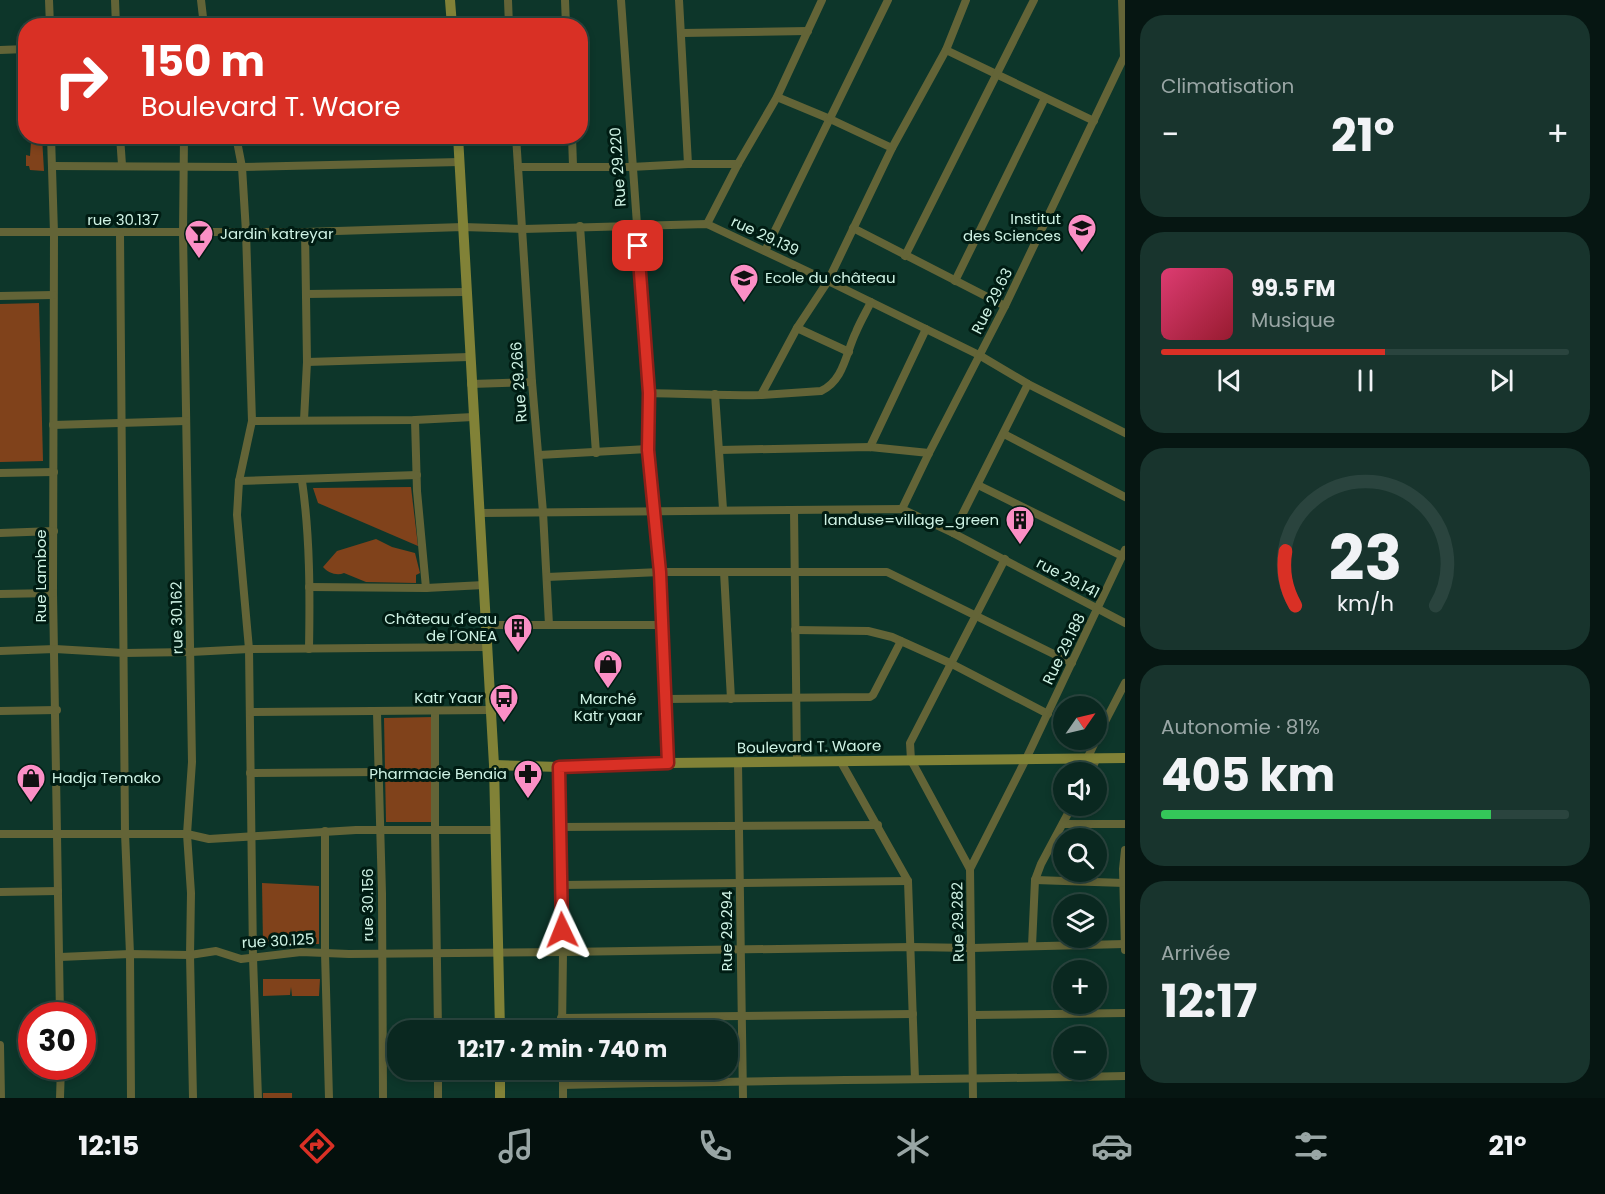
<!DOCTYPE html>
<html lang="fr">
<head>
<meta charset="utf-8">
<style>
  body { margin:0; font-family:Poppins,sans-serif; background:#18342d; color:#f1f3f6; height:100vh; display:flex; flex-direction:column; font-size:22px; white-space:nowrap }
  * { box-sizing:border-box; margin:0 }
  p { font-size:20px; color:#99a6a5 }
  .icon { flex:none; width:33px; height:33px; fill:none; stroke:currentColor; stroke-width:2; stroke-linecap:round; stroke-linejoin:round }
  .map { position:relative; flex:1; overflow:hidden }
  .sheet { display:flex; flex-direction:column; gap:15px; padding:15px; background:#061612; width:480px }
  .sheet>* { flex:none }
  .guide { position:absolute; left:18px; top:18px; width:570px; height:126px; border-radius:24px; box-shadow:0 3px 9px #0003,0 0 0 2px #2a443e; background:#d93025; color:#fff; overflow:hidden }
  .needle { width:39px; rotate:56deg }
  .buttons { position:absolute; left:1053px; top:696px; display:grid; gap:12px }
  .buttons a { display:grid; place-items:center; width:54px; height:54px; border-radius:50%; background:#0a2820; box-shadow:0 3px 9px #0003,0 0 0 2px #2a443e; font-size:30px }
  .speed { position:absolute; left:18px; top:1002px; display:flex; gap:12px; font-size:30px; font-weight:700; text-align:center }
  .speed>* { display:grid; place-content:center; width:78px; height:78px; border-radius:50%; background:#0a2820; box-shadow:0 3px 9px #0003,0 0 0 2px #2a443e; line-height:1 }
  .speed .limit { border:9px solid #d22; background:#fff; color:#111 }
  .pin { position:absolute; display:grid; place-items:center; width:51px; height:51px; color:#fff; margin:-26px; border-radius:12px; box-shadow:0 3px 9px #0006 }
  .me { position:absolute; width:66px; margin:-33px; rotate:358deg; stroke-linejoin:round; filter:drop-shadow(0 0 4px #0008) }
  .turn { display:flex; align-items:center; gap:21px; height:126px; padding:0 24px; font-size:27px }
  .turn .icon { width:78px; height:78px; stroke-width:2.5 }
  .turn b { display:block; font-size:42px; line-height:51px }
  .big { font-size:45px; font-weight:700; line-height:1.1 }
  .sheet .card { flex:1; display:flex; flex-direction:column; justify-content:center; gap:9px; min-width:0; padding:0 21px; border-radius:24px; background:#18342d }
  .sheet .dial { align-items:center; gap:0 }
  .dial svg { height:156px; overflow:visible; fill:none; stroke:#2a443e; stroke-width:7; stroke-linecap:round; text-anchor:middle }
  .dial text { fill:#f1f3f6; stroke:none }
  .song { display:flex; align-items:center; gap:18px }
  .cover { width:72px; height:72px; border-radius:9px; background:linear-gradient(135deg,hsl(340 70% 55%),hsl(350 70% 35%)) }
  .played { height:6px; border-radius:3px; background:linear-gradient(90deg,#d93025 55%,#2a443e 55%) }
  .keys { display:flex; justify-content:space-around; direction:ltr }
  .heat { display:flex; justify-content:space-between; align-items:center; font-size:33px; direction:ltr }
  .charge { height:9px; border-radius:4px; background:linear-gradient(90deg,#34c759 81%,#2a443e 0) }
  .trip { position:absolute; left:387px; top:1020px; width:351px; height:60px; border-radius:24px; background:#0a2820; box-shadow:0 3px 9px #0003,0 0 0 2px #2a443e; font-weight:700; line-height:60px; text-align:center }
  .dock { display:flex; height:96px; justify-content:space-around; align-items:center; background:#04100d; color:#99a6a5 }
  .dock .icon { width:42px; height:42px }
  .dock .on { color:#d93025 }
  .dock b { font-size:27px; color:#f1f3f6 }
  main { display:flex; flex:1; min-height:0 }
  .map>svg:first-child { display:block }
  .green { fill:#80421b }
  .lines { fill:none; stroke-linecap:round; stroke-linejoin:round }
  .street { stroke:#636437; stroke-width:8 }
  .secondary { stroke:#818237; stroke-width:10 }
  .route-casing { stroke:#8d1f18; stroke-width:15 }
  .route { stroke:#d93025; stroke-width:10 }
  .labels { text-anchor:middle; stroke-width:6; stroke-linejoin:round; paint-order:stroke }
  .street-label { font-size:15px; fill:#cff3e5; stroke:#001c13 }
  .poi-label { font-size:15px; fill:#cff3e5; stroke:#001c13; text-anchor:end }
</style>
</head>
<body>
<main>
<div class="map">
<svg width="1125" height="1098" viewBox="0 0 1125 1098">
  <rect width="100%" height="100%" fill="#0d362a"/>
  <g class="green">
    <path d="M32 137H42L44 171 30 170 29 166H26V155L30 156 31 142 34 141Z"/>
    <path d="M39 303 43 461 0 462V304Z"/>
    <path d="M411 487 418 546 318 503 313 488Z"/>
    <path d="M376 539 392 547 415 553 420 573 416 575V583L366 582 344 573C337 576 328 573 323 567L337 551Z"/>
    <path d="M434 717 432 822H386L384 718Z"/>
    <path d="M262 883 319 886V944H263Z"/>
    <path d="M263 979H320L319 996H292L291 987 290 995 263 996Z"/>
    <rect x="263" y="1093" width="29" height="5"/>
  </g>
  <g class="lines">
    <g class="street">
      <path d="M49 0 50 26"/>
      <path d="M115 0 116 26"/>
      <path d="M201 0 204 26"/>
      <path d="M508 0 509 26"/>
      <path d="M565 0 566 26"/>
      <path d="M621 0 649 393 648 449 660 572 668 763"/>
      <path d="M679 0 688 164"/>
      <path d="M682 33 808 31"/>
      <path d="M0 50 26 49"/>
      <path d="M946 50 1094 121"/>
      <path d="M777 97 830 119 892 148"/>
      <path d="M51 136 54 233 53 593 60 1016"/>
      <path d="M120 136 122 165"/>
      <path d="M184 136 183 233 192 762 187 834 191 893 190 955 193 1098"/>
      <path d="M236 136 242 167 246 232 252 421 239 481 237 515 249 649 253 958 258 1098"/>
      <path d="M516 136 532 382 543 512 549 625"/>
      <path d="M572 136 573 166"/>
      <path d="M52 166 242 167 460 162"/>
      <path d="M518 167H631L688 164H738"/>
      <path d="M707 224 738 164 777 97 822 0"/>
      <path d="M580 226 596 453"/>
      <path d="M853 228 1005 306"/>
      <path d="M0 232H305L463 227 523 229 707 224 828 281 979 355 1028 384 1125 433"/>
      <path d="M120 234 125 833 130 954 131 1098"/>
      <path d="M765 251 888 0"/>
      <path d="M905 256 1034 0"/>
      <path d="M955 281 1045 98"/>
      <path d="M306 294 466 292"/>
      <path d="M0 296 53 295"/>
      <path d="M797 328 849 352"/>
      <path d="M307 362 469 357"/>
      <path d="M471 384 532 382"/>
      <path d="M649 393C686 394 723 396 761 395L797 328 828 281 892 148 946 50 966 0"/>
      <path d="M715 394 723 509"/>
      <path d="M761 395 821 391C844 381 846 352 856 332 860 322 866 312 871 302"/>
      <path d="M304 420 307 362 305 232"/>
      <path d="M415 420 417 491 426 588"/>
      <path d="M252 421 415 420 473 417"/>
      <path d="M53 425 186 421"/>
      <path d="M1004 434 1125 497"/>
      <path d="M870 447 926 329"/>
      <path d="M719 450 870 447 929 453"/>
      <path d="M539 455 648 449"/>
      <path d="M0 473 54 472"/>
      <path d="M239 481 417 475"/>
      <path d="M302 481C310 536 310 593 309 649"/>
      <path d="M978 485 1122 556"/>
      <path d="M902 509 929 453 1005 306 1124 57 1122 0"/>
      <path d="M794 510 797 762"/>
      <path d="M480 513 902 509 953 533 1125 623"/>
      <path d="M0 533 54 531"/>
      <path d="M953 533 1028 384"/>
      <path d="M724 572 731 699"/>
      <path d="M547 577 660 572H887L1072 663"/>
      <path d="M309 587 426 588 484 585"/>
      <path d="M0 594 53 593"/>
      <path d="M486 625H661"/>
      <path d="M795 630 868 631 892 637 952 664 1048 714"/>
      <path d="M0 651 55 649 124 653 191 652 249 649 486 647"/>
      <path d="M666 699 870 697 873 695 901 641"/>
      <path d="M0 711 57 710"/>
      <path d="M435 711V829L438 1030"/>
      <path d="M250 712 490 710"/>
      <path d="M377 713 382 893 383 1098"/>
      <path d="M1096 739 1125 683"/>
      <path d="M1087 759 1096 740"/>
      <path d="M841 762 908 881 915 1079"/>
      <path d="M738 763 743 1098"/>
      <path d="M559 767 563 952 562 1030"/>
      <path d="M1090 772 1097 758"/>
      <path d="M250 773 379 772"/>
      <path d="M1063 824H1125"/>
      <path d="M559 827 878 825"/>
      <path d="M325 831V953L329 1098"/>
      <path d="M0 834H187L209 839 356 830H494"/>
      <path d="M1125 850 1123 869 1125 950"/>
      <path d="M970 869 1026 759 1125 550"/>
      <path d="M1035 880 1124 883"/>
      <path d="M560 885 908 881"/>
      <path d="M0 892 58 891"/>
      <path d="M1032 946 1035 880 1041 864 1072 806"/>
      <path d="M60 957 130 954 190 955 216 951 241 959 301 952 349 954 563 952 912 947 972 948 1125 944"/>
      <path d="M973 1015 1125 1013"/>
      <path d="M561 1018 913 1014"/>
      <path d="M0 1045 1 1098"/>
      <path d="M438 1070V1098"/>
      <path d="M563 1085C750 1080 938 1080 1125 1076"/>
      <path d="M60 1098 61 1066"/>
      <path d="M563 1098V1070"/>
      <path d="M973 1098 970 869 911 760 910 743 1005 559"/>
    </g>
    <g class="secondary">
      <path d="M450 0 452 26"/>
      <path d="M458 136 494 765 500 1030"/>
      <path d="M494 765 559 767 668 763 1125 758"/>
      <path d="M500 1070V1098"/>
    </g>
  </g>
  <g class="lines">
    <g class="route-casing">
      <path id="route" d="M562 930 559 767 668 763 660 572 648 450 649 393 638 246"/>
    </g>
    <use href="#route" class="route"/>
  </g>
  <defs>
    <g id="school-pin" transform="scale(1.5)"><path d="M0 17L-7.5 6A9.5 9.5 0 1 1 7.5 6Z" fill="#fb8fc5" stroke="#001c13"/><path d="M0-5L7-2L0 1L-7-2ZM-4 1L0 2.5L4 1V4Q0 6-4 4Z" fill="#111"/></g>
    <g id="bar-pin" transform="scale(1.5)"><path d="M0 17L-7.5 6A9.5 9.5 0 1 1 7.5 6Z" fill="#fb8fc5" stroke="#001c13"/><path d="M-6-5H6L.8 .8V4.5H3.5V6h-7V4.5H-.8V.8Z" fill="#111"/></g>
    <g id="building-pin" transform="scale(1.5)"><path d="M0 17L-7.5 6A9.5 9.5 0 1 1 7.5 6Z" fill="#fb8fc5" stroke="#001c13"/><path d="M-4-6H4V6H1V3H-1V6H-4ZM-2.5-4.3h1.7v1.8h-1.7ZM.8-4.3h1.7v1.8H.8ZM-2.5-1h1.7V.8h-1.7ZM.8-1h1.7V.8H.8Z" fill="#111"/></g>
    <g id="shop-pin" transform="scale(1.5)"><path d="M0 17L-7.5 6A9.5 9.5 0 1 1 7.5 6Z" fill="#fb8fc5" stroke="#001c13"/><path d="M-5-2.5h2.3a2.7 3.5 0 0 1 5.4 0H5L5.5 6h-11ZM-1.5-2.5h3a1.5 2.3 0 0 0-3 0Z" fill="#111"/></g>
    <g id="bus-pin" transform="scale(1.5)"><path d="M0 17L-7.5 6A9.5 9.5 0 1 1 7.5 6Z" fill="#fb8fc5" stroke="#001c13"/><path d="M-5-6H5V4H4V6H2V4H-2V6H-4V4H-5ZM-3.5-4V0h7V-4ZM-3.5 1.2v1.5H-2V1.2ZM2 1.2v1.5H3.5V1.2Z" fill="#111"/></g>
    <g id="pharmacy-pin" transform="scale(1.5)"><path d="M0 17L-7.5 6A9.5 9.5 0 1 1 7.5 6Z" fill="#fb8fc5" stroke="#001c13"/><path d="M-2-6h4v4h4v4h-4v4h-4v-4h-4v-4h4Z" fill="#111"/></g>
  </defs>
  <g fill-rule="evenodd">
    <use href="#school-pin" x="1082" y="228"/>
    <use href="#bar-pin" x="199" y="234"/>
    <use href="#school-pin" x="744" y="278"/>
    <use href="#building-pin" x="1020" y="520"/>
    <use href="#building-pin" x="518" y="628"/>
    <use href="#shop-pin" x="608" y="664"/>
    <use href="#bus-pin" x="504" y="698"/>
    <use href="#pharmacy-pin" x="528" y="774"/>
    <use href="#shop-pin" x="31" y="778"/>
  </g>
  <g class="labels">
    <g class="street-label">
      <text transform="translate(618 167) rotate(-94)" y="5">Rue 29.220</text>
      <text x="123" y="225">rue 30.137</text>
      <text transform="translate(765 236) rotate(25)" y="5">rue 29.139</text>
      <text transform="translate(992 301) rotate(-63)" y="5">Rue 29.63</text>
      <text transform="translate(519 382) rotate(-94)" y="5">Rue 29.266</text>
      <text transform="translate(41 576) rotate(-90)" y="5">Rue Lamboe</text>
      <text transform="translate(1068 578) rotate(28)" y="5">rue 29.141</text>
      <text transform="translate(177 618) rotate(-91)" y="5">rue 30.162</text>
      <text transform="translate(1064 649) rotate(-64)" y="5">Rue 29.188</text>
      <text transform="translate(809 747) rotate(-1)" y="5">Boulevard T. Waore</text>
      <text transform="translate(368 905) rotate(-90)" y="5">rue 30.156</text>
      <text transform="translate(958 922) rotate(-91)" y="5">Rue 29.282</text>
      <text transform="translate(727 931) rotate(-90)" y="5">Rue 29.294</text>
      <text transform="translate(278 941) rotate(-3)" y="5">rue 30.125</text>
    </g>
    <g class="poi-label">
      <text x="1061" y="224">Institut<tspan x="1061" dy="17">des Sciences</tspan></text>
      <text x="220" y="239" text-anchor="start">Jardin katreyar</text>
      <text x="765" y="283" text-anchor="start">Ecole du château</text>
      <text x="999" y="525">landuse=village_green</text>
      <text x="497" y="624">Château d´eau<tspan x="497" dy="17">de l´ONEA</tspan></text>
      <text x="483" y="703">Katr Yaar</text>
      <text x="608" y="704" text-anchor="middle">Marché<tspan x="608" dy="17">Katr yaar</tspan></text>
      <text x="507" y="779">Pharmacie Benaia</text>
      <text x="52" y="783" text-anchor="start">Hadja Temako</text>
    </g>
  </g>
</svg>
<div class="buttons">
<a><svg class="needle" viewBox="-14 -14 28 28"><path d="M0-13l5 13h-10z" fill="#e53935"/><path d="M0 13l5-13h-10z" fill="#99a6a5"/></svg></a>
<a><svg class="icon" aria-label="sound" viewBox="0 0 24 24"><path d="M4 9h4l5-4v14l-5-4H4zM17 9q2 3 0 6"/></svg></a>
<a><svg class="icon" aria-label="search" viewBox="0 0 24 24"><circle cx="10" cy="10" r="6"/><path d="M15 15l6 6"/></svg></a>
<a><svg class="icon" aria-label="layers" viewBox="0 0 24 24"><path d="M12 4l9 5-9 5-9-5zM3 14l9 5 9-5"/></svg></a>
<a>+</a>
<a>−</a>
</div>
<div class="speed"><div class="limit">30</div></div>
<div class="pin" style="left:638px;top:246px;background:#d93025"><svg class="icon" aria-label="arrive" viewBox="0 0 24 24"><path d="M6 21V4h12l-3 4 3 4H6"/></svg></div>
<svg class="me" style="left:562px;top:930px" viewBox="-20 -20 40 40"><path d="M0-17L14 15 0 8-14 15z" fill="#d93025" stroke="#fff" stroke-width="4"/></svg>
<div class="trip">12:17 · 2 min · 740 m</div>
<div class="guide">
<div class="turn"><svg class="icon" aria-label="right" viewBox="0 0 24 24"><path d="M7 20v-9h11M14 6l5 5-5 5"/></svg><div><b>150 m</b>Boulevard T. Waore</div></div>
</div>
</div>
<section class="sheet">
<div class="card"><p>Climatisation</p>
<div class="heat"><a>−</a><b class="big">21°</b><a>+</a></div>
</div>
<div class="card">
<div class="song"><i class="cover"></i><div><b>99.5 FM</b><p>Musique</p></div></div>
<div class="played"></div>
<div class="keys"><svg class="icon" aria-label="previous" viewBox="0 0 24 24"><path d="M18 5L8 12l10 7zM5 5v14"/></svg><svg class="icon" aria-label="pause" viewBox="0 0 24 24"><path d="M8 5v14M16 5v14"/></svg><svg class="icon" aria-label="next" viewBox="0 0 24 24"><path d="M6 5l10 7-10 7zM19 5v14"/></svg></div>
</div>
<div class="card dial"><svg viewBox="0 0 100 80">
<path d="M14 69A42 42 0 1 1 86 69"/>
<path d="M14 69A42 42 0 0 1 9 41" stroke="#d93025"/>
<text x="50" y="56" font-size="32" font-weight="700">23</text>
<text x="50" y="72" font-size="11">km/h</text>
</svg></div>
<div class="card"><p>Autonomie · 81%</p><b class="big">405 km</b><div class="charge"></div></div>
<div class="card"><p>Arrivée</p><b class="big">12:17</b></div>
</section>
</main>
<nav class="dock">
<b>12:15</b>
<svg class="icon on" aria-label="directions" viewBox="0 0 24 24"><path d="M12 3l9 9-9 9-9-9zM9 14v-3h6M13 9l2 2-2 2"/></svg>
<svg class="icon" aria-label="music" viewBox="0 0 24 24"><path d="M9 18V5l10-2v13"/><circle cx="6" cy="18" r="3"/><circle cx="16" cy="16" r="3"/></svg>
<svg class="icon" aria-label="phone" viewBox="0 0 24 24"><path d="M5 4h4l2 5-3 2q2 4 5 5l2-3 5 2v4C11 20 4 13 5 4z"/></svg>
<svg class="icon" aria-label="climate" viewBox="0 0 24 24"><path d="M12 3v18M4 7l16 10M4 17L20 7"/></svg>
<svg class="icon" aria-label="car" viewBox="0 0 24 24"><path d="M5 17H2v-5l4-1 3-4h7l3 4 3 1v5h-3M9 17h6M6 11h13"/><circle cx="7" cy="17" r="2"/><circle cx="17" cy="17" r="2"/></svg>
<svg class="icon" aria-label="filters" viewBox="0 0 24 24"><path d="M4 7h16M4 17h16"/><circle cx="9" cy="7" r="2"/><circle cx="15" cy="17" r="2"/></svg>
<b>21°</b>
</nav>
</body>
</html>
